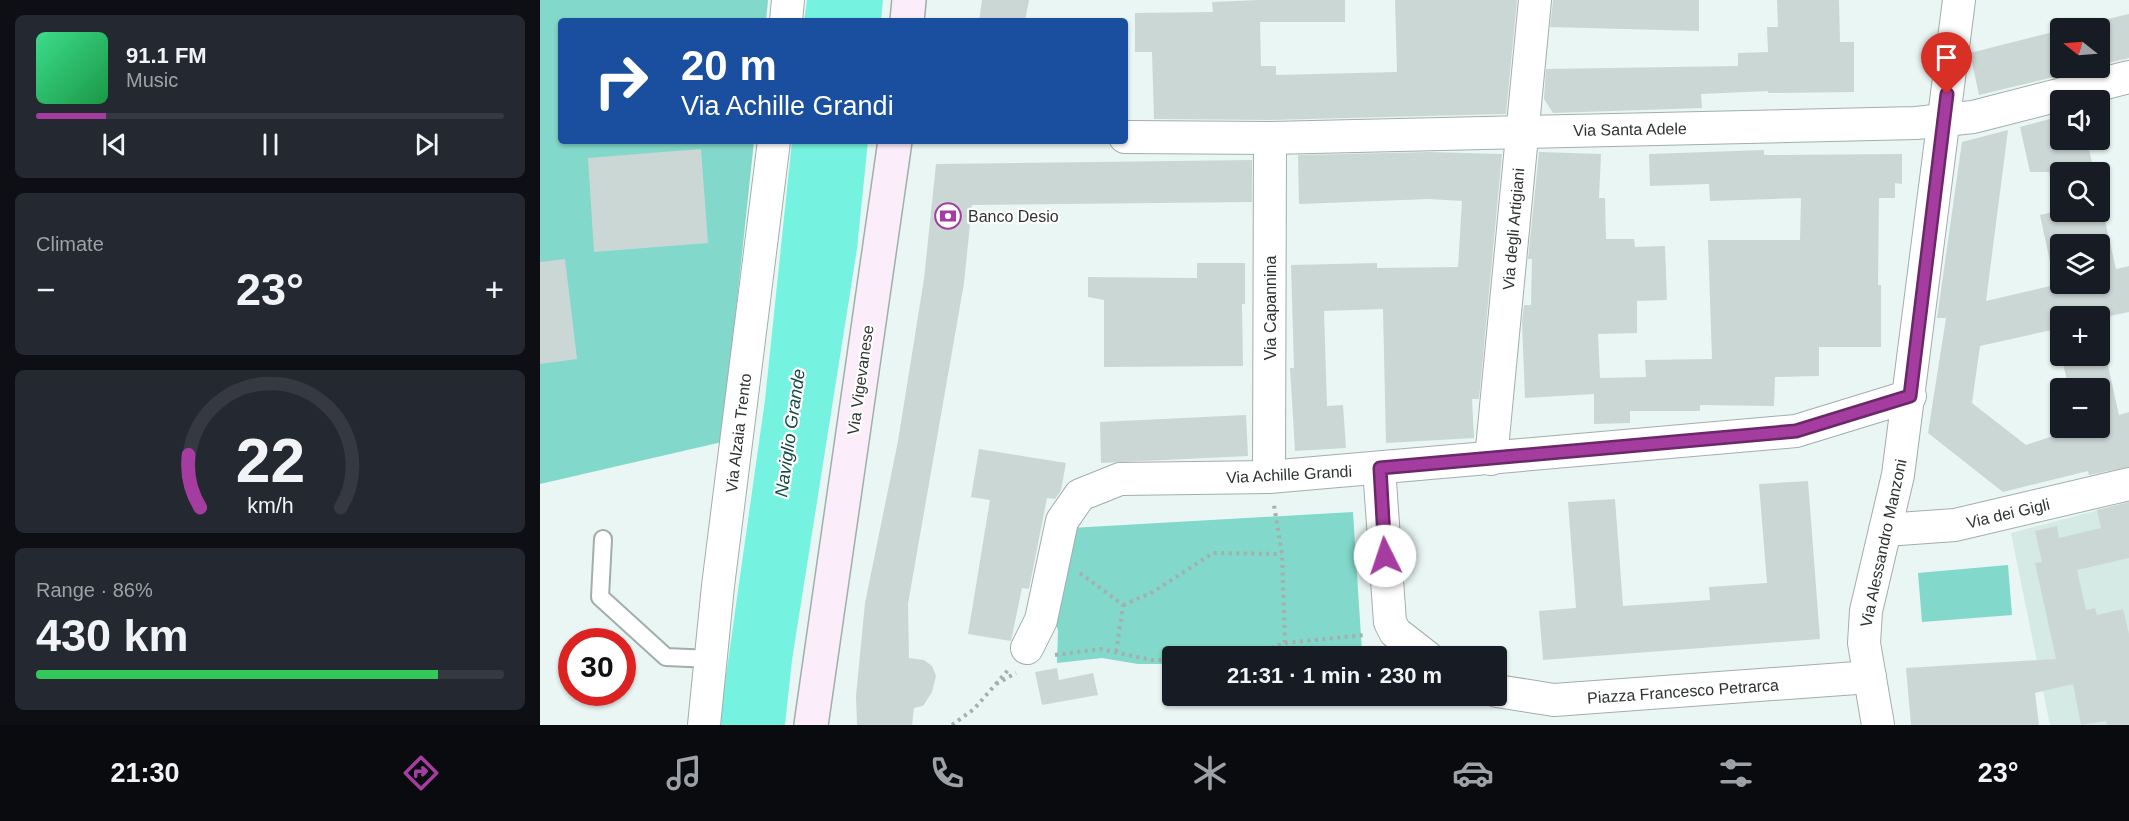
<!DOCTYPE html>
<html lang="en">
<head>
<meta charset="utf-8">
<style>
  body { margin:0; font-family:Helvetica,sans-serif; background:#242831; color:#f1f3f6; height:100vh; display:flex; flex-direction:column; font-size:22px; white-space:nowrap }
  * { box-sizing:border-box; margin:0 }
  p { font-size:20px; color:#9ea1a6 }
  .icon { flex:none; width:33px; height:33px; fill:none; stroke:currentColor; stroke-width:2; stroke-linecap:round; stroke-linejoin:round }
  .map { position:relative; flex:1; overflow:hidden }
  .panel { display:flex; flex-direction:column; gap:15px; padding:15px; background:#0d0f14; width:540px }
  .panel>* { flex:none }
  .guide { position:absolute; left:18px; top:18px; width:570px; height:126px; border-radius:6px; box-shadow:0 2px 4px #0004; background:#1a4fa0; color:#fff; overflow:hidden }
  .needle { width:39px; rotate:287deg }
  .fabs { position:absolute; left:1510px; top:18px; display:grid; gap:12px }
  .fabs a { display:grid; place-items:center; width:60px; height:60px; border-radius:6px; background:#171b24; box-shadow:0 2px 4px #0004; font-size:30px }
  .speed { position:absolute; left:18px; top:628px; display:flex; gap:12px; font-size:30px; font-weight:700; text-align:center }
  .speed>* { display:grid; place-content:center; width:78px; height:78px; border-radius:50%; background:#171b24; box-shadow:0 2px 4px #0004; line-height:1 }
  .speed .limit { border:9px solid #d22; background:#fff; color:#111 }
  .pin { position:absolute; display:grid; place-items:center; width:51px; height:51px; color:#fff; margin:-62px -26px; border-radius:50% 50% 50% 0; rotate:-45deg; box-shadow:0 0 6px #0007 }
  .pin .icon { rotate:45deg }
  .me { position:absolute; width:66px; margin:-33px; rotate:356deg; stroke-linejoin:round; filter:drop-shadow(0 0 4px #0008) }
  .turn { display:flex; align-items:center; gap:21px; height:126px; padding:0 24px; font-size:27px }
  .turn .icon { width:78px; height:78px; stroke-width:2.5 }
  .turn b { display:block; font-size:42px; line-height:51px }
  .big { font-size:45px; font-weight:600; line-height:1.1 }
  .panel .card { flex:1; display:flex; flex-direction:column; justify-content:center; gap:9px; min-width:0; padding:0 21px; border-radius:9px; background:#242831 }
  .panel .dial { align-items:center; gap:0 }
  .dial svg { height:156px; overflow:visible; fill:none; stroke:#363941; stroke-width:7; stroke-linecap:round; text-anchor:middle }
  .dial text { fill:#f1f3f6; stroke:none }
  .song { display:flex; align-items:center; gap:18px }
  .cover { width:72px; height:72px; border-radius:9px; background:linear-gradient(135deg,hsl(150 70% 55%),hsl(140 70% 35%)) }
  .played { height:6px; border-radius:3px; background:linear-gradient(90deg,#a53da0 15%,#363941 15%) }
  .keys { display:flex; justify-content:space-around; direction:ltr }
  .heat { display:flex; justify-content:space-between; align-items:center; font-size:33px; direction:ltr }
  .charge { height:9px; border-radius:4px; background:linear-gradient(90deg,#34c759 86%,#363941 0) }
  .trip { position:absolute; left:622px; top:646px; width:345px; height:60px; border-radius:6px; background:#171b24; box-shadow:0 2px 4px #0004; font-weight:600; line-height:60px; text-align:center }
  .tabs { display:flex; height:96px; justify-content:space-around; align-items:center; background:#090b0e; color:#9ea1a6 }
  .tabs .icon { width:42px; height:42px }
  .tabs .selected { color:#a53da0 }
  .tabs b { font-size:27px; color:#f1f3f6 }
  main { display:flex; flex:1; min-height:0 }
  .map>svg:first-child { display:block }
  .built { fill:#d5eae5 }
  .green { fill:#82d8ca }
  .water { fill:#75f3e0 }
  .building { fill:#cbd7d5; fill-rule:evenodd }
  .lines { fill:none; stroke-linecap:round; stroke-linejoin:round }
  .service-casing { stroke:#a2aeab; stroke-width:20 }
  .minor-casing { stroke:#a2aeab; stroke-width:34 }
  .secondary-casing { stroke:#a2aeab; stroke-width:36 }
  .path { stroke:#a5afad; stroke-width:4; stroke-dasharray:3 4.5; stroke-linecap:butt }
  .service { stroke:#fff; stroke-width:16 }
  .minor { stroke:#fff; stroke-width:32 }
  .secondary { stroke:#fcedfb; stroke-width:33 }
  .route-casing { stroke:#6b2868; stroke-width:15 }
  .route { stroke:#a53da0; stroke-width:10 }
  .labels { text-anchor:middle; stroke-width:4.5; stroke-linejoin:round; paint-order:stroke }
  .street-label { font-size:16px; fill:#2f3433; stroke:#fff }
  .poi-label { font-size:16px; fill:#2f3433; stroke:#fff; text-anchor:start }
  .water-label { font-size:18px; font-style:italic; fill:#134b44; stroke:#fff }
</style>
</head>
<body>
<main>
<section class="panel">
<div class="card">
<div class="song"><i class="cover"></i><div><b>91.1 FM</b><p>Music</p></div></div>
<div class="played"></div>
<div class="keys"><svg class="icon" aria-label="previous" viewBox="0 0 24 24"><path d="M18 5L8 12l10 7zM5 5v14"/></svg><svg class="icon" aria-label="pause" viewBox="0 0 24 24"><path d="M8 5v14M16 5v14"/></svg><svg class="icon" aria-label="next" viewBox="0 0 24 24"><path d="M6 5l10 7-10 7zM19 5v14"/></svg></div>
</div>
<div class="card"><p>Climate</p>
<div class="heat"><a>−</a><b class="big">23°</b><a>+</a></div>
</div>
<div class="card dial"><svg viewBox="0 0 100 80">
<path d="M14 69A42 42 0 1 1 86 69"/>
<path d="M14 69A42 42 0 0 1 8 42" stroke="#a53da0"/>
<text x="50" y="56" font-size="32" font-weight="700">22</text>
<text x="50" y="72" font-size="11">km/h</text>
</svg></div>
<div class="card"><p>Range · 86%</p><b class="big">430 km</b><div class="charge"></div></div>
</section>
<div class="map">
<svg width="1589" height="725" viewBox="0 0 1589 725">
  <rect width="100%" height="100%" fill="#e9f6f3"/>
  <path class="built" d="M1589 502V725H1510L1471 533Z"/>
  <g class="green">
    <path d="M0 0H228L226 21H21V141H214L182 442 0 484Z"/>
    <path d="M813 512 822 652 735 651 703 657H633V664H598L562 658 517 663 518 630 513 618 531 528Z"/>
    <path d="M1468 565 1472 615 1382 622 1378 573Z"/>
  </g>
  <g class="water">
    <path d="M267 0H343L341 21H264Z"/>
    <path d="M252 141H328L317 249 252 660 245 725H179L225 400Z"/>
  </g>
  <g class="building">
    <path d="M442 0H489L485 21H439Z"/>
    <path d="M720 0H805V22H720L721 66H736V75L857 72 855 0H977L966 114 730 120 614 119 612 52H595V13L673 12 672 2Z"/>
    <path d="M1013 0H1159V31L1010 27Z"/>
    <path d="M1237 0H1299L1300 42H1314V92L1228 93V91L1161 94 1162 108 1013 113 1004 99 1006 69 1198 66V53L1228 52 1227 27H1238Z"/>
    <path d="M1589 14V58L1560 65V28H1528Z"/>
    <path d="M1521 30V68H1551L1439 95 1430 53Z"/>
    <path d="M1521 116V140H1547L1554 172H1521V212H1560V198L1576 269 1589 266V312L1560 318 1521 316V354L1516 329 1440 346 1432 403 1486 445 1537 428H1560V388H1529L1521 356H1560V330L1579 415 1589 412V467L1549 475 1548 471 1463 492 1388 433 1406 318H1397L1422 142 1468 130 1446 301 1515 285 1500 215 1518 211 1509 172H1490L1480 127ZM1521 244H1560V284H1521Z"/>
    <path d="M161 149 168 243 54 252 48 158Z"/>
    <path d="M1224 150V155L1362 154V184L1355 183V198H1339L1338 285H1341V347H1279V376L1235 377 1234 406 1160 405V411H1090V423L1054 424V394L985 398 982 322 984 305H991L992 259H988L999 152 1061 154 1059 198H1065L1066 239H1094L1095 247 1125 246 1127 300 1097 301V333L1058 334 1060 378 1106 377 1105 360 1172 359 1168 240H1260L1261 198 1170 201 1169 184 1110 186 1109 154Z"/>
    <path d="M889 152 962 154 939 399H932L934 438 846 443 843 309 784 311 787 406 803 405 806 448 755 451 750 368H754L751 265 837 263V268L918 267 922 201 889 199 759 204 758 155Z"/>
    <path d="M712 160V202L432 205 424 283 368 604 369 658 384 660 392 666 396 676 392 692 383 706 374 708 372 725H317L316 696 325 603 358 441 384 279 396 164Z"/>
    <path d="M25 259 37 359 0 364V262Z"/>
    <path d="M657 263H705V304H702L703 366 564 367V300L548 297V277L657 278Z"/>
    <path d="M706 415 708 456 561 463 560 422Z"/>
    <path d="M439 449 526 463 521 490 515 499 507 498 489 589 482 588 471 641 428 634 450 500 431 497Z"/>
    <path d="M1268 481 1280 639 1003 660 999 611 1036 608 1028 502 1075 499 1083 606 1170 600 1169 587 1227 583 1219 484Z"/>
    <path d="M1589 502V558L1537 570 1546 610 1555 608 1557 615 1583 609 1589 634V725H1567L1566 721 1541 725 1533 684 1495 693 1499 725H1371L1366 668 1516 659 1495 563 1502 562 1495 531 1517 526 1519 538 1561 528 1557 510Z"/>
    <path d="M517 668 519 680 553 673 558 695 502 705 495 672Z"/>
  </g>
  <g class="lines">
    <g class="service-casing">
      <path id="service" d="M63 539 60 597 126 657 171 659"/>
    </g>
    <g class="minor-casing">
      <g id="minor">
        <path d="M246 21 248 0"/>
        <path d="M585 137 730 138 1376 123 1433 117 1589 77"/>
        <path d="M951 459 995 0"/>
        <path d="M839 468 850 622 855 632 887 657"/>
        <path d="M729 477 730 138"/>
        <path d="M1345 530 1415 525 1589 484"/>
        <path d="M487 648 501 620 522 521 540 495 580 479 729 477 1256 431 1370 396"/>
        <path d="M957 691 1014 700 1330 677"/>
        <path d="M164 725 178 586 234 141"/>
        <path d="M1338 725 1324 643 1326 611 1358 475 1419 0"/>
      </g>
    </g>
    <g class="secondary-casing">
      <g id="secondary">
        <path d="M367 21 369 0"/>
        <path d="M271 725 355 141"/>
      </g>
    </g>
    <g class="path">
      <path d="M540 573 583 605 576 652"/>
      <path d="M583 605 613 592 673 553 742 554"/>
      <path d="M745 643 825 635"/>
      <path d="M515 655 560 649 612 660H633"/>
      <path d="M687 657 713 654 745 643 742 554 734 505"/>
      <path d="M456 684 476 673"/>
      <path d="M412 725 434 709 469 669"/>
    </g>
    <use href="#service" class="service"/>
    <use href="#minor" class="minor"/>
    <use href="#secondary" class="secondary"/>
  </g>
  <g class="lines">
    <g class="route-casing">
      <path id="route" d="M845 556 840 468 1256 431 1370 396 1407 94"/>
    </g>
    <use href="#route" class="route"/>
  </g>
  <defs>
    <g id="bank-ring" transform="scale(1.35)"><circle r="9.5" fill="#fff" stroke="#a53da0" stroke-width="1.5"/><path d="M-6-4H6V4H-6ZM0-2.3a2.3 2.3 0 1 0 0 4.6a2.3 2.3 0 1 0 0-4.6Z" fill="#a53da0"/></g>
  </defs>
  <g fill-rule="evenodd">
    <use href="#bank-ring" x="408" y="216"/>
  </g>
  <g class="labels">
    <g class="street-label">
      <text transform="translate(1090 129) rotate(-1)" y="6">Via Santa Adele</text>
      <text transform="translate(973 229) rotate(-85)" y="6">Via degli Artigiani</text>
      <text transform="translate(730 308) rotate(-90)" y="6">Via Capannina</text>
      <text transform="translate(320 380) rotate(-82)" y="6">Via Vigevanese</text>
      <text transform="translate(198 433) rotate(-83)" y="6">Via Alzaia Trento</text>
      <text transform="translate(749 474) rotate(-3)" y="6">Via Achille Grandi</text>
      <text transform="translate(1468 513) rotate(-13)" y="6">Via dei Gigli</text>
      <text transform="translate(1343 543) rotate(-78)" y="6">Via Alessandro Manzoni</text>
      <text transform="translate(1143 691) rotate(-4)" y="6">Piazza Francesco Petrarca</text>
    </g>
    <g class="poi-label">
      <text x="428" y="222">Banco Desio</text>
    </g>
    <g class="water-label">
      <text transform="translate(250 433) rotate(-82)" y="6">Naviglio Grande</text>
    </g>
  </g>
</svg>
<div class="fabs">
<a><svg class="needle" viewBox="-14 -14 28 28"><path d="M0-13l5 13h-10z" fill="#e53935"/><path d="M0 13l5-13h-10z" fill="#9ea1a6"/></svg></a>
<a><svg class="icon" aria-label="sound" viewBox="0 0 24 24"><path d="M4 9h4l5-4v14l-5-4H4zM17 9q2 3 0 6"/></svg></a>
<a><svg class="icon" aria-label="search" viewBox="0 0 24 24"><circle cx="10" cy="10" r="6"/><path d="M15 15l6 6"/></svg></a>
<a><svg class="icon" aria-label="layers" viewBox="0 0 24 24"><path d="M12 4l9 5-9 5-9-5zM3 14l9 5 9-5"/></svg></a>
<a>+</a>
<a>−</a>
</div>
<div class="speed"><div class="limit">30</div></div>
<div class="pin" style="left:1407px;top:94px;background:#d93025"><svg class="icon" aria-label="arrive" viewBox="0 0 24 24"><path d="M6 21V4h12l-3 4 3 4H6"/></svg></div>
<svg class="me" style="left:845px;top:556px" viewBox="-20 -20 40 40"><circle r="19" fill="#fff"/><path d="M0-13L10 11 0 6-10 11z" fill="#a53da0"/></svg>
<div class="trip">21:31 · 1 min · 230 m</div>
<div class="guide">
<div class="turn"><svg class="icon" aria-label="right" viewBox="0 0 24 24"><path d="M7 20v-9h11M14 6l5 5-5 5"/></svg><div><b>20 m</b>Via Achille Grandi</div></div>
</div>
</div>
</main>
<nav class="tabs">
<b>21:30</b>
<svg class="icon selected" aria-label="directions" viewBox="0 0 24 24"><path d="M12 3l9 9-9 9-9-9zM9 14v-3h6M13 9l2 2-2 2"/></svg>
<svg class="icon" aria-label="music" viewBox="0 0 24 24"><path d="M9 18V5l10-2v13"/><circle cx="6" cy="18" r="3"/><circle cx="16" cy="16" r="3"/></svg>
<svg class="icon" aria-label="phone" viewBox="0 0 24 24"><path d="M5 4h4l2 5-3 2q2 4 5 5l2-3 5 2v4C11 20 4 13 5 4z"/></svg>
<svg class="icon" aria-label="climate" viewBox="0 0 24 24"><path d="M12 3v18M4 7l16 10M4 17L20 7"/></svg>
<svg class="icon" aria-label="car" viewBox="0 0 24 24"><path d="M5 17H2v-5l4-1 3-4h7l3 4 3 1v5h-3M9 17h6M6 11h13"/><circle cx="7" cy="17" r="2"/><circle cx="17" cy="17" r="2"/></svg>
<svg class="icon" aria-label="filters" viewBox="0 0 24 24"><path d="M4 7h16M4 17h16"/><circle cx="9" cy="7" r="2"/><circle cx="15" cy="17" r="2"/></svg>
<b>23°</b>
</nav>
</body>
</html>
